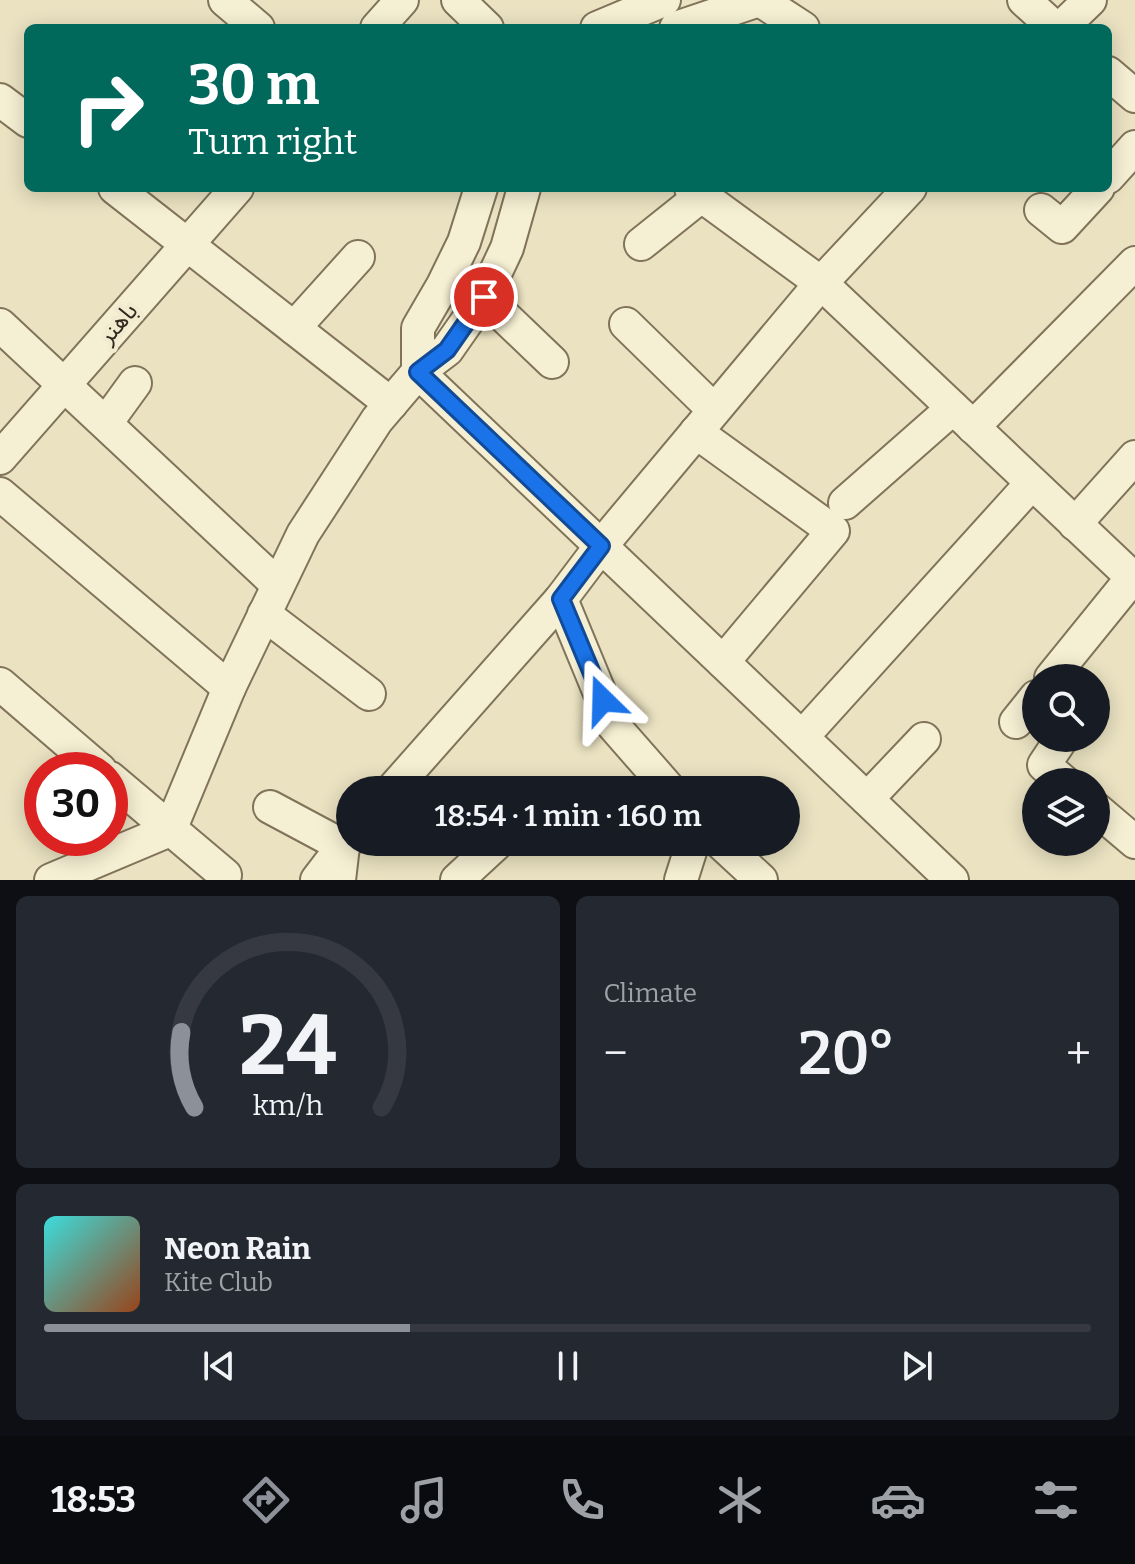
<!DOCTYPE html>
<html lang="en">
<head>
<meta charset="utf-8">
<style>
  body { margin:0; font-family:Bitter,"Noto Sans Arabic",serif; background:#242831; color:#f1f3f6; height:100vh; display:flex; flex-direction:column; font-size:30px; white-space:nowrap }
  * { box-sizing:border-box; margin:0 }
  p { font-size:26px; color:#9ea1a6 }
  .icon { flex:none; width:44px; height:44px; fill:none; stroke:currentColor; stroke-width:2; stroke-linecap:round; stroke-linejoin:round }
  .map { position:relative; height:880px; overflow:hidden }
  .drawer { display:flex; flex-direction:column; gap:16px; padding:16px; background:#0d0f14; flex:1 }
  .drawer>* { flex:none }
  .guide { position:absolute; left:24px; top:24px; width:1088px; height:168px; border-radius:12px; box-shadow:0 4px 20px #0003; background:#00695c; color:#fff; overflow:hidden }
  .tools { position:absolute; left:1022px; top:664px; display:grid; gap:16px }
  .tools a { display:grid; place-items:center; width:88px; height:88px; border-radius:50%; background:#171b24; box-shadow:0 4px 20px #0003; font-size:40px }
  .speed { position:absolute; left:24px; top:752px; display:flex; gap:16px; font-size:40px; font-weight:700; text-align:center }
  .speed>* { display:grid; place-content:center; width:104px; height:104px; border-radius:50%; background:#171b24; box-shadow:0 4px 20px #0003; line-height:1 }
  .speed .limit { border:12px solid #d22; background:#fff; color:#111 }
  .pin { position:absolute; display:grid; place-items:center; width:68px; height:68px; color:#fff; margin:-34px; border:4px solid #fff; border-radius:50%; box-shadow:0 2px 8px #0007 }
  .me { position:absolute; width:88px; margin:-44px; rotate:338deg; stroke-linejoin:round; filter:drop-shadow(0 0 6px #0008) }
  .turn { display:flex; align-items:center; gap:28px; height:168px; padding:0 32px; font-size:36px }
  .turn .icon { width:104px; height:104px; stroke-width:2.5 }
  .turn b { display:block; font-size:56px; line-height:68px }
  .big { font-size:60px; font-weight:600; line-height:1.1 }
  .drawer .widget { flex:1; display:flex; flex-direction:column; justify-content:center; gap:12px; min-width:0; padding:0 28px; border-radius:12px; background:#242831 }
  .drawer .dial { align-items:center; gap:0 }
  .dial svg { height:208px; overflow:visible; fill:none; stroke:#363941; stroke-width:7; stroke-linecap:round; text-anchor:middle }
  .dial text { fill:#f1f3f6; stroke:none }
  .song { display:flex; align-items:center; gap:24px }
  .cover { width:96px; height:96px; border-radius:12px; background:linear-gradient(135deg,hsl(180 70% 55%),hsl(20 70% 35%)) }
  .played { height:8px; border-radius:4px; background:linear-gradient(90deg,#8c9099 35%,#363941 35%) }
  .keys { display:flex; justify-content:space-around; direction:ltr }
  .heat { display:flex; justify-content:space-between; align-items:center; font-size:44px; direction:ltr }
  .drawer .tiles { flex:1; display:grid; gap:16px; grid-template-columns:1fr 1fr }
  .widget:last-child { grid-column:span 2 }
  .trip { position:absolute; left:336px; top:776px; width:464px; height:80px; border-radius:40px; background:#171b24; box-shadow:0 4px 20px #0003; font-weight:600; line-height:80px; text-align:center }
  .tab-bar { display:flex; height:128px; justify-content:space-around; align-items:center; background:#090b0e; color:#9ea1a6 }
  .tab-bar .icon { width:56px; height:56px }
  .tab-bar .selected { color:#8c9099 }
  .tab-bar b { font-size:36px; color:#f1f3f6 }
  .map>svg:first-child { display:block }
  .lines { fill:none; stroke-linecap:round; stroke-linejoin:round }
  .minor-casing { stroke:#81735a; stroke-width:36 }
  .minor { stroke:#f5efd3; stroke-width:32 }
  .route-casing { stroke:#114b97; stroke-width:20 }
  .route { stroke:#1a73e8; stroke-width:14 }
  .labels { text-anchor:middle; stroke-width:8; stroke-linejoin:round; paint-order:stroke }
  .street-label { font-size:24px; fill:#32291d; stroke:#f2ebcf }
</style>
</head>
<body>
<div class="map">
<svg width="1135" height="880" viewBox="0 0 1135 880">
  <rect width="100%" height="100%" fill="#eae2c1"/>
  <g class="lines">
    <g class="minor-casing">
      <g id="minor">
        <path d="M225 0 258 28"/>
        <path d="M458 0 487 28"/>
        <path d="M760 0 803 28"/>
        <path d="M1024 0 1055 28"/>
        <path d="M377 28 402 0"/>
        <path d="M597 28 664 0"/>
        <path d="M676 28 759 0"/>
        <path d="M1061 28 1090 0"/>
        <path d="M1108 73 1135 96"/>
        <path d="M0 100 28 121"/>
        <path d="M1108 177 1135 147"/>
        <path d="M115 188 391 404"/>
        <path d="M481 188 464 242 443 285 418 328V372L447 350 484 297 507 248 524 188"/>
        <path d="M691 188 821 283 1135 580"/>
        <path d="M1041 210 1062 227 1098 188"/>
        <path d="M641 244 701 196"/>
        <path d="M484 297 552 362"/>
        <path d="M626 324 714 410"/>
        <path d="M0 325 278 585"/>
        <path d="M294 328 358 257"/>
        <path d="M106 423 135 383"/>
        <path d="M973 427 1135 263"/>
        <path d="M696 432 833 531 723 662"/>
        <path d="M0 458 237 188"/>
        <path d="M0 494 229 688"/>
        <path d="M845 503 953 408"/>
        <path d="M1075 524 1135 457"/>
        <path d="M264 614 369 694"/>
        <path d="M1051 678 1132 578"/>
        <path d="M0 684 100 770"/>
        <path d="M1016 722 1036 697"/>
        <path d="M802 737 1032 483"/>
        <path d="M1062 738 1044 765 1064 782"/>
        <path d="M110 778 225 875"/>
        <path d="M392 790 561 599"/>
        <path d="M670 790 613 725 561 599 601 546 821 283 910 188"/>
        <path d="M867 799 924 739"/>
        <path d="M270 807 343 846 350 838"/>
        <path d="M1096 809 1135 842"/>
        <path d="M720 842 761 880"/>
        <path d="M51 880 170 830 229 688 303 534 377 420 418 372 952 880"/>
        <path d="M317 880 343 846 339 880"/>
        <path d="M457 880 498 842"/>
        <path d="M681 880 693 842"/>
      </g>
    </g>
    <use href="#minor" class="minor"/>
  </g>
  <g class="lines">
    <g class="route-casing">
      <path id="route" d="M484 297 447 350 418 372 601 546 561 599 603 700"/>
    </g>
    <use href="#route" class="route"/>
  </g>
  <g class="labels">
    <g class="street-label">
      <text transform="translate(118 323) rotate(-49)" y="8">باهنر</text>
    </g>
  </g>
</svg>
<div class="tools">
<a><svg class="icon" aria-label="search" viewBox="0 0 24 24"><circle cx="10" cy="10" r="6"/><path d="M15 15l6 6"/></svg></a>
<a><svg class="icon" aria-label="layers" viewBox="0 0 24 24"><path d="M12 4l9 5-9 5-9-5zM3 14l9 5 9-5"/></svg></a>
</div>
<div class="speed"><div class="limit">30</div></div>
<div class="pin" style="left:484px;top:297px;background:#d93025"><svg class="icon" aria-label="arrive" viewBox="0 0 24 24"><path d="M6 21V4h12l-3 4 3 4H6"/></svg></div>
<svg class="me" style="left:603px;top:700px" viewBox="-20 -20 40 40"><path d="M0-17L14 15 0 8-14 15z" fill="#1a73e8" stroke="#fff" stroke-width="4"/></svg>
<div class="trip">18:54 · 1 min · 160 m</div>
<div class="guide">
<div class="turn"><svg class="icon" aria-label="right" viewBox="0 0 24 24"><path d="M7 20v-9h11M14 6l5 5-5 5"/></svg><div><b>30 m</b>Turn right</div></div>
</div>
</div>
<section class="drawer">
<div class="tiles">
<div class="widget dial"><svg viewBox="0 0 100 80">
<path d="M14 69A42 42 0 1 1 86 69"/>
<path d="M14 69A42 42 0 0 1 9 40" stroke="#8c9099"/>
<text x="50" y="56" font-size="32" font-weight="700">24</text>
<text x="50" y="72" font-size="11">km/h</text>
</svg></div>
<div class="widget"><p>Climate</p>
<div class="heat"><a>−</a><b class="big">20°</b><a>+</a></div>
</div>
<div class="widget">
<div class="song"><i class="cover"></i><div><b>Neon Rain</b><p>Kite Club</p></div></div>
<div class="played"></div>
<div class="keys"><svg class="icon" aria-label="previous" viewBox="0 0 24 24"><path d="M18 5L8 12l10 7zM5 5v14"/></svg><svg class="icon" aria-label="pause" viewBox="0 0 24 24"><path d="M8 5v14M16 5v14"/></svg><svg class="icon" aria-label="next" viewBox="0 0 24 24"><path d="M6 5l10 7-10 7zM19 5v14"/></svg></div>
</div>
</div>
</section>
<nav class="tab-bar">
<b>18:53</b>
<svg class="icon selected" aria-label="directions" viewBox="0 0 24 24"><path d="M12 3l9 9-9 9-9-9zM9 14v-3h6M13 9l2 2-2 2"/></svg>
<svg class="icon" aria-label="music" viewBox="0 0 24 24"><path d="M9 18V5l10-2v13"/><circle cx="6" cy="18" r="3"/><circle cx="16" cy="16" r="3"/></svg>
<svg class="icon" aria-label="phone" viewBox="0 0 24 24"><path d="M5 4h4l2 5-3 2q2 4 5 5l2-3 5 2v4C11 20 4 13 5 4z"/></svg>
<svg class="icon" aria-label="climate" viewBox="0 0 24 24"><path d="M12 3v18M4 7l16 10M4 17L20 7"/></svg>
<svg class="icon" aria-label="car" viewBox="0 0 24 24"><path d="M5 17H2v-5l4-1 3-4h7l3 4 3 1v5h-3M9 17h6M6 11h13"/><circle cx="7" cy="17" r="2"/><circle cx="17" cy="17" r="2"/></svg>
<svg class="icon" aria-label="filters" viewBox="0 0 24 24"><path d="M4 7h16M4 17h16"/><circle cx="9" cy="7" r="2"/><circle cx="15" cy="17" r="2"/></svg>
</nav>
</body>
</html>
